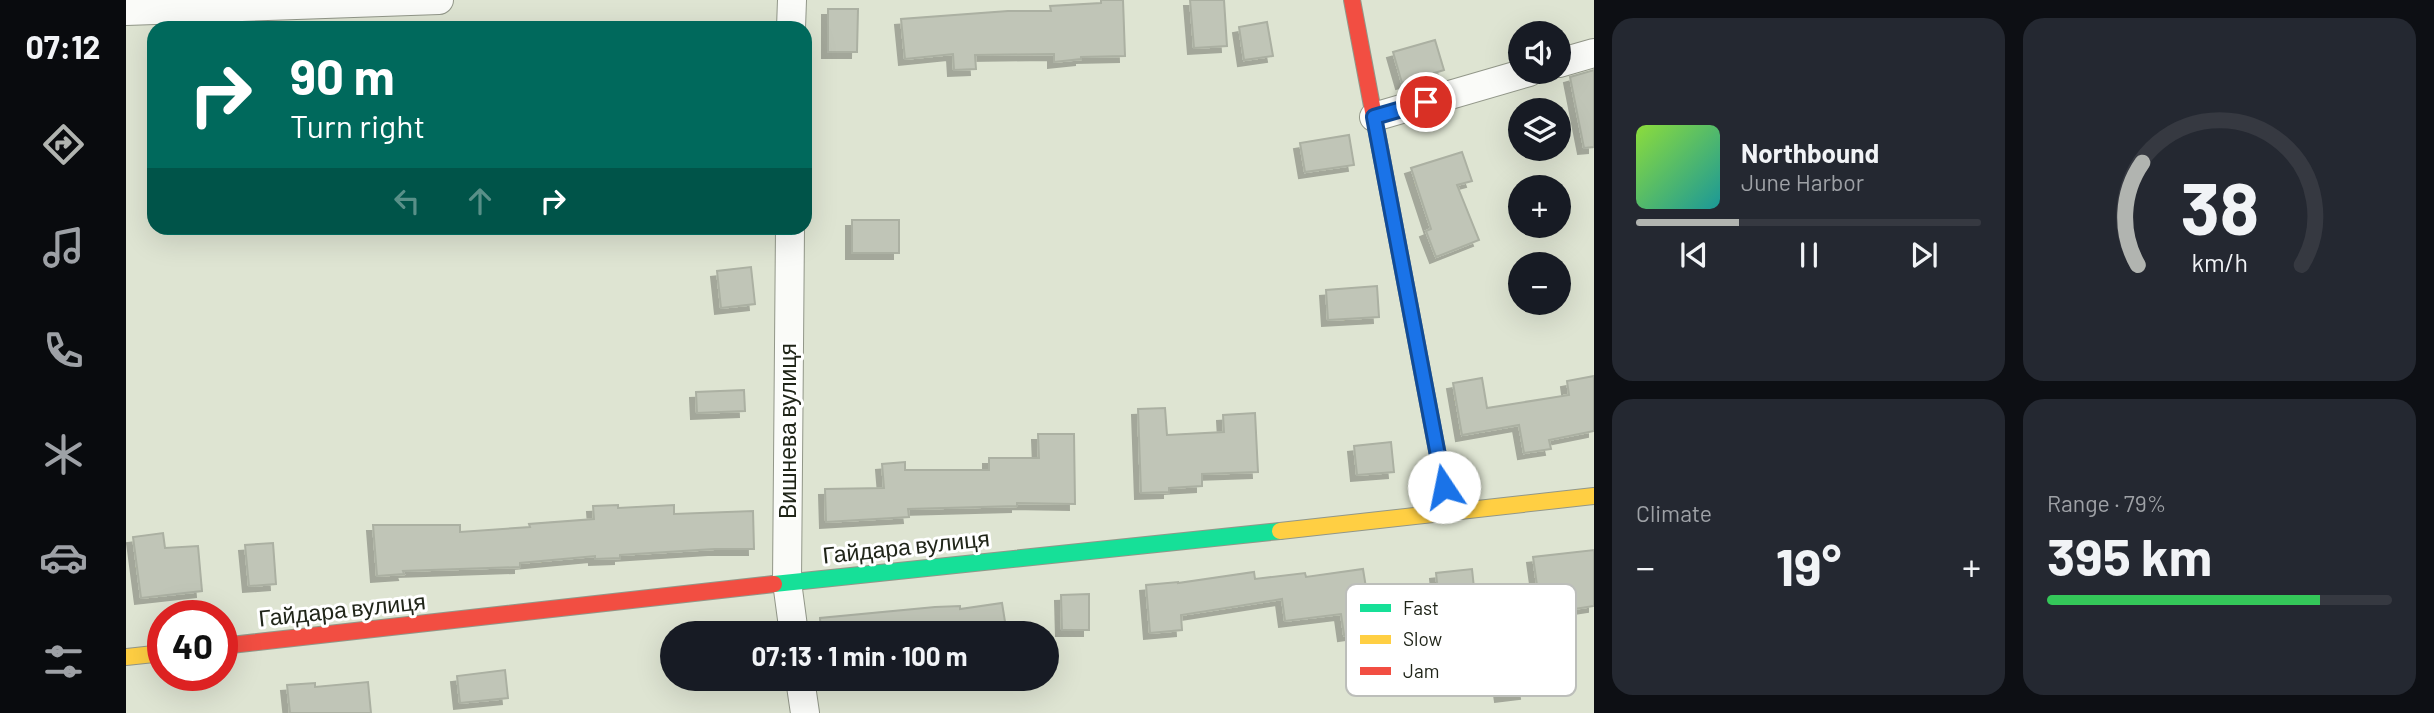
<!DOCTYPE html>
<html lang="en">
<head>
<meta charset="utf-8">
<style>
  body { margin:0; font-family:Barlow,sans-serif; background:#242831; color:#f1f3f6; height:100vh; display:flex; flex-direction:column; font-size:26px; white-space:nowrap }
  * { box-sizing:border-box; margin:0 }
  p { font-size:23px; color:#9ea1a6 }
  .icon { flex:none; width:38px; height:38px; fill:none; stroke:currentColor; stroke-width:2; stroke-linecap:round; stroke-linejoin:round }
  .map { position:relative; flex:1; overflow:hidden }
  .sheet { display:flex; flex-direction:column; gap:18px; padding:18px; background:#0d0f14; width:840px }
  .sheet>* { flex:none }
  .hud { position:absolute; left:21px; top:21px; width:665px; height:214px; border-radius:21px; box-shadow:0 7px 28px #0002; background:#00695c; color:#fff; overflow:hidden }
  .fabs { position:absolute; left:1382px; top:21px; display:grid; gap:14px }
  .fabs a { display:grid; place-items:center; width:63px; height:63px; border-radius:50%; background:#171b24; box-shadow:0 7px 28px #0002; font-size:35px }
  .speed { position:absolute; left:21px; top:600px; display:flex; gap:14px; font-size:35px; font-weight:700; text-align:center }
  .speed>* { display:grid; place-content:center; width:91px; height:91px; border-radius:50%; background:#171b24; box-shadow:0 7px 28px #0002; line-height:1 }
  .speed .limit { border:10px solid #d22; background:#fff; color:#111 }
  .pin { position:absolute; display:grid; place-items:center; width:60px; height:60px; color:#fff; margin:-30px; border:4px solid #fff; border-radius:50%; box-shadow:0 2px 7px #0007 }
  .me { position:absolute; width:77px; margin:-38px; rotate:349deg; stroke-linejoin:round; filter:drop-shadow(0 0 5px #0008) }
  .turn { display:flex; align-items:center; gap:24px; height:147px; padding:0 28px; font-size:32px }
  .turn .icon { width:91px; height:91px; stroke-width:2.5 }
  .turn b { display:block; font-size:49px; line-height:60px }
  .lanes { display:flex; align-items:center; height:66px; padding:0 28px; background:#0003; justify-content:center; gap:35px; direction:ltr }
  .lanes .off { opacity:.35 }
  .big { font-size:52px; font-weight:700; line-height:1.1 }
  .sheet .widget { flex:1; display:flex; flex-direction:column; justify-content:center; gap:10px; min-width:0; padding:0 24px; border-radius:21px; background:#242831 }
  .sheet .dial { align-items:center; gap:0 }
  .dial svg { height:182px; overflow:visible; fill:none; stroke:#363941; stroke-width:7; stroke-linecap:round; text-anchor:middle }
  .dial text { fill:#f1f3f6; stroke:none }
  .song { display:flex; align-items:center; gap:21px }
  .cover { width:84px; height:84px; border-radius:10px; background:linear-gradient(135deg,hsl(90 70% 55%),hsl(180 70% 35%)) }
  .played { height:7px; border-radius:4px; background:linear-gradient(90deg,#b1b4b0 30%,#363941 30%) }
  .keys { display:flex; justify-content:space-around; direction:ltr }
  .heat { display:flex; justify-content:space-between; align-items:center; font-size:38px; direction:ltr }
  .charge { height:10px; border-radius:5px; background:linear-gradient(90deg,#34c759 79%,#363941 0) }
  .sheet .tiles { flex:1; display:grid; gap:18px; grid-template-columns:repeat(2,1fr) }
  .trip { position:absolute; left:534px; top:621px; width:399px; height:70px; border-radius:35px; background:#171b24; box-shadow:0 7px 28px #0002; font-weight:700; line-height:70px; text-align:center }
  main { display:flex; flex:1; min-height:0 }
  .tab-bar { display:flex; flex-direction:column; width:126px; justify-content:space-around; align-items:center; background:#090b0e; color:#9ea1a6 }
  .tab-bar .icon { width:49px; height:49px }
  .tab-bar .on { color:#b1b4b0 }
  .tab-bar b { font-size:32px; color:#f1f3f6 }
  .map>svg:first-child { display:block }
  .building { fill:#c0c5b7; stroke:#abb0a2; stroke-width:2; filter:url(#shadow) }
  .lines { fill:none; stroke-linecap:round; stroke-linejoin:round }
  .street-casing { stroke:#929789; stroke-width:30 }
  .fast-casing { stroke:#929789; stroke-width:18 }
  .slow-casing { stroke:#929789; stroke-width:18 }
  .jam-casing { stroke:#929789; stroke-width:18 }
  .street { stroke:#fafbf8; stroke-width:28 }
  .fast { stroke:#16e098; stroke-width:16 }
  .slow { stroke:#ffcf43; stroke-width:16 }
  .jam { stroke:#f24e42; stroke-width:16 }
  .route-casing { stroke:#114b97; stroke-width:18 }
  .route { stroke:#1a73e8; stroke-width:12 }
  .labels { text-anchor:middle; stroke-width:6; stroke-linejoin:round; paint-order:stroke }
  .street-label { font-size:23px; fill:#202519; stroke:#fff }
  .key { fill:#fff; stroke:#bcbeba; stroke-width:2 }
  .key-label { font-size:19px; fill:#202519 }
</style>
</head>
<body>
<main>
<nav class="tab-bar">
<b>07:12</b>
<svg class="icon on" aria-label="directions" viewBox="0 0 24 24"><path d="M12 3l9 9-9 9-9-9zM9 14v-3h6M13 9l2 2-2 2"/></svg>
<svg class="icon" aria-label="music" viewBox="0 0 24 24"><path d="M9 18V5l10-2v13"/><circle cx="6" cy="18" r="3"/><circle cx="16" cy="16" r="3"/></svg>
<svg class="icon" aria-label="phone" viewBox="0 0 24 24"><path d="M5 4h4l2 5-3 2q2 4 5 5l2-3 5 2v4C11 20 4 13 5 4z"/></svg>
<svg class="icon" aria-label="climate" viewBox="0 0 24 24"><path d="M12 3v18M4 7l16 10M4 17L20 7"/></svg>
<svg class="icon" aria-label="car" viewBox="0 0 24 24"><path d="M5 17H2v-5l4-1 3-4h7l3 4 3 1v5h-3M9 17h6M6 11h13"/><circle cx="7" cy="17" r="2"/><circle cx="17" cy="17" r="2"/></svg>
<svg class="icon" aria-label="filters" viewBox="0 0 24 24"><path d="M4 7h16M4 17h16"/><circle cx="9" cy="7" r="2"/><circle cx="15" cy="17" r="2"/></svg>
</nav>
<div class="map">
<svg width="1468" height="713" viewBox="0 0 1468 713">
  <defs>
    <filter id="shadow"><feDropShadow dx="-6" dy="6" stdDeviation="0" flood-color="#0004"/></filter>
  </defs>
  <rect width="100%" height="100%" fill="#dee4d2"/>
  <g class="building">
    <path d="M975 0H997L999 56 955 57V59L928 62V54L849 55 850 69 828 70 827 54 779 59 775 19 882 11H925L924 6 975 3Z"/>
    <path d="M1064 0H1098L1101 46 1068 48Z"/>
    <path d="M702 9H732L731 52H702Z"/>
    <path d="M1141 22 1147 56 1118 60 1113 27Z"/>
    <path d="M1309 40 1318 70 1276 83 1267 52Z"/>
    <path d="M1468 70V147L1458 148 1444 77Z"/>
    <path d="M1223 135 1228 165 1179 172 1174 143Z"/>
    <path d="M1336 152 1346 181 1331 185 1353 240 1310 257 1300 231 1305 229 1285 168Z"/>
    <rect x="726" y="220" width="47" height="33"/>
    <path d="M625 267 629 304 595 308 591 271Z"/>
    <path d="M1251 286 1253 317 1202 320 1200 290Z"/>
    <path d="M1468 376V431L1423 440 1425 449 1398 453 1393 425 1336 435 1327 383 1356 378 1361 408 1443 395 1441 381Z"/>
    <path d="M618 390 619 411 571 413 570 392Z"/>
    <path d="M1039 408 1041 435 1098 432 1097 415 1129 413 1132 472 1076 474V486L1043 488V492L1015 493 1012 409Z"/>
    <path d="M912 434H948L949 504 891 503V506L782 509 783 517 700 522 699 489 758 488 756 464 779 462V470H863V458H913Z"/>
    <path d="M1265 442 1268 472 1231 475 1228 446Z"/>
    <path d="M492 505V508L548 505V514L627 511 628 549H588L494 555V558L469 559V556L394 563V567L277 571 278 574 251 576 247 525H334V532L404 527 403 524 468 519 467 506Z"/>
    <path d="M37 533 39 548 72 546 76 591 15 598 7 537Z"/>
    <path d="M147 543 150 584 123 586 119 545Z"/>
    <path d="M1468 550V606L1415 614 1407 557Z"/>
    <path d="M1237 569 1247 631 1218 635 1215 614 1159 621 1156 599 1055 615 1056 630 1024 633 1020 585 1052 582V583L1128 572 1129 579 1179 573 1180 577Z"/>
    <path d="M1346 569 1353 635 1317 638 1310 573Z"/>
    <path d="M963 594V630H936L935 595Z"/>
    <path d="M876 603 881 634H695L694 618 809 607 834 606V609Z"/>
    <path d="M1391 632 1400 693 1375 696 1366 636Z"/>
    <path d="M379 670 382 698 334 703 331 676Z"/>
    <path d="M242 682 245 713H164L161 685 189 683V687Z"/>
  </g>
  <g class="lines">
    <g class="street-casing">
      <g id="street">
        <path d="M0 11 313 0"/>
        <path d="M665 28 666 0"/>
        <path d="M1433 63 1468 53"/>
        <path d="M1248 117 1403 72"/>
        <path d="M664 228 661 582 668 634"/>
        <path d="M674 679 679 713"/>
      </g>
    </g>
    <g class="fast-casing">
      <path id="fast" d="M648 584 1154 531"/>
    </g>
    <g class="slow-casing">
      <g id="slow">
        <path d="M1154 531 1468 496"/>
        <path d="M0 657 37 653"/>
      </g>
    </g>
    <g class="jam-casing">
      <g id="jam">
        <path d="M1226 0 1323 514"/>
        <path d="M96 646 648 584"/>
      </g>
    </g>
    <use href="#street" class="street"/>
    <use href="#fast" class="fast"/>
    <use href="#slow" class="slow"/>
    <use href="#jam" class="jam"/>
  </g>
  <g class="lines">
    <g class="route-casing">
      <path id="route" d="M1300 102 1248 117 1318 487"/>
    </g>
    <use href="#route" class="route"/>
  </g>
  <g class="labels">
    <g class="street-label">
      <text transform="translate(662 431) rotate(-90)" y="8">Вишнева вулиця</text>
      <text transform="translate(780 547) rotate(-6)" y="8">Гайдара вулиця</text>
      <text transform="translate(216 610) rotate(-6)" y="8">Гайдара вулиця</text>
    </g>
  </g>
  <rect x="1220" y="584" width="230" height="112" rx="10" class="key"/>
  <rect x="1234" y="604" width="31" height="8" fill="#16e098"/>
  <rect x="1234" y="635" width="31" height="9" fill="#ffcf43"/>
  <rect x="1234" y="667" width="31" height="8" fill="#f24e42"/>
  <g class="key-label">
    <text x="1277" y="615">Fast</text>
    <text x="1277" y="646">Slow</text>
    <text x="1277" y="678">Jam</text>
  </g>
</svg>
<div class="fabs">
<a><svg class="icon" aria-label="sound" viewBox="0 0 24 24"><path d="M4 9h4l5-4v14l-5-4H4zM17 9q2 3 0 6"/></svg></a>
<a><svg class="icon" aria-label="layers" viewBox="0 0 24 24"><path d="M12 4l9 5-9 5-9-5zM3 14l9 5 9-5"/></svg></a>
<a>+</a>
<a>−</a>
</div>
<div class="speed"><div class="limit">40</div></div>
<div class="pin" style="left:1300px;top:102px;background:#d93025"><svg class="icon" aria-label="arrive" viewBox="0 0 24 24"><path d="M6 21V4h12l-3 4 3 4H6"/></svg></div>
<svg class="me" style="left:1318px;top:487px" viewBox="-20 -20 40 40"><circle r="19" fill="#fff"/><path d="M0-13L10 11 0 6-10 11z" fill="#1a73e8"/></svg>
<div class="trip">07:13 · 1 min · 100 m</div>
<div class="hud">
<div class="turn"><svg class="icon" aria-label="right" viewBox="0 0 24 24"><path d="M7 20v-9h11M14 6l5 5-5 5"/></svg><div><b>90 m</b>Turn right</div></div>
<div class="lanes"><svg class="icon off" aria-label="left" viewBox="0 0 24 24"><path d="M17 20v-9H6M10 6l-5 5 5 5"/></svg><svg class="icon off" aria-label="ahead" viewBox="0 0 24 24"><path d="M12 20V5M6 11l6-6 6 6"/></svg><svg class="icon" aria-label="right" viewBox="0 0 24 24"><path d="M7 20v-9h11M14 6l5 5-5 5"/></svg></div>
</div>
</div>
<section class="sheet">
<div class="tiles">
<div class="widget">
<div class="song"><i class="cover"></i><div><b>Northbound</b><p>June Harbor</p></div></div>
<div class="played"></div>
<div class="keys"><svg class="icon" aria-label="previous" viewBox="0 0 24 24"><path d="M18 5L8 12l10 7zM5 5v14"/></svg><svg class="icon" aria-label="pause" viewBox="0 0 24 24"><path d="M8 5v14M16 5v14"/></svg><svg class="icon" aria-label="next" viewBox="0 0 24 24"><path d="M6 5l10 7-10 7zM19 5v14"/></svg></div>
</div>
<div class="widget dial"><svg viewBox="0 0 100 80">
<path d="M14 69A42 42 0 1 1 86 69"/>
<path d="M14 69A42 42 0 0 1 16 24" stroke="#b1b4b0"/>
<text x="50" y="56" font-size="32" font-weight="700">38</text>
<text x="50" y="72" font-size="11">km/h</text>
</svg></div>
<div class="widget"><p>Climate</p>
<div class="heat"><a>−</a><b class="big">19°</b><a>+</a></div>
</div>
<div class="widget"><p>Range · 79%</p><b class="big">395 km</b><div class="charge"></div></div>
</div>
</section>
</main>
</body>
</html>
